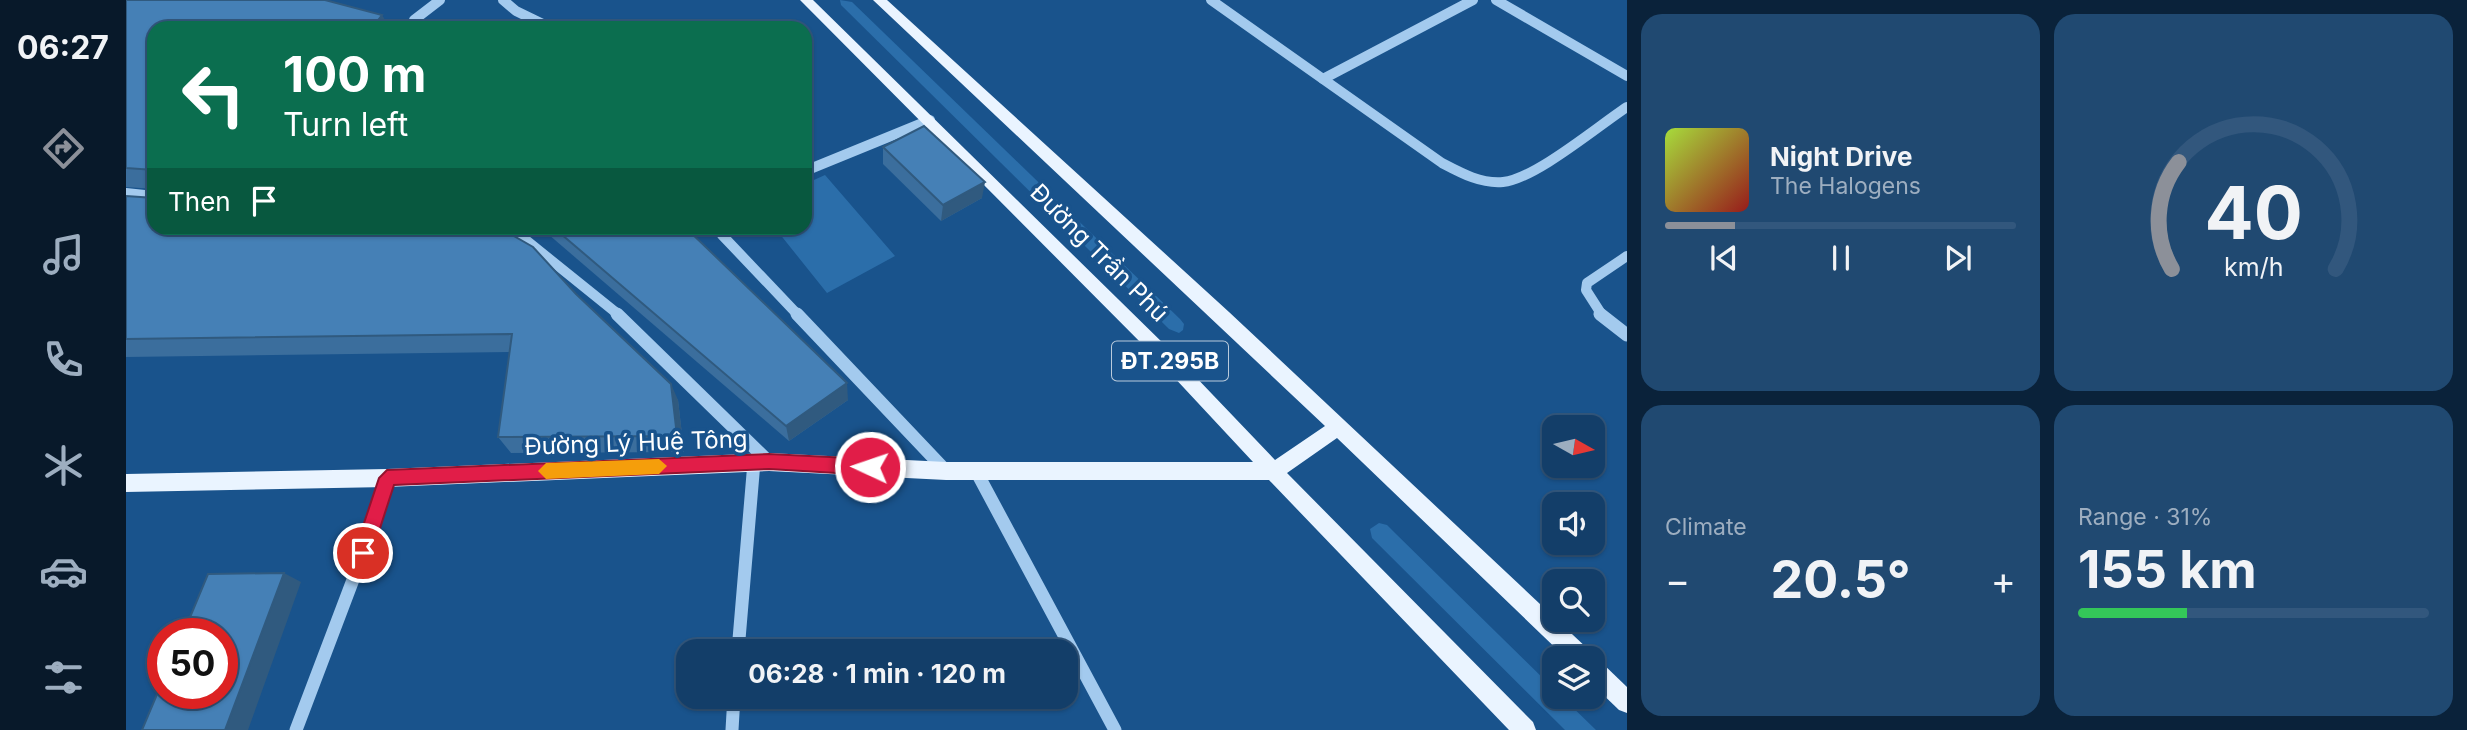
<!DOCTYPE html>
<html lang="en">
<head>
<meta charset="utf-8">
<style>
  body { margin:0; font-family:Inter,sans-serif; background:#204971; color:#f1f3f6; height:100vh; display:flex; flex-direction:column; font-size:26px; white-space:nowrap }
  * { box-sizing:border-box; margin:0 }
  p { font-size:23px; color:#9daec0 }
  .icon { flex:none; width:38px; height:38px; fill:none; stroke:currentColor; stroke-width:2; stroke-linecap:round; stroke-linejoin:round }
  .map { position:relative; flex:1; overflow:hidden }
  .drawer { display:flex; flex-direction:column; gap:14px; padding:14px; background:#0a223a; width:840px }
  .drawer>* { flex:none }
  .guide { position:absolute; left:21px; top:21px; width:665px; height:214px; border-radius:21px; box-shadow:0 2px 5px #0004,0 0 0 2px #32577d; background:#0b6e4f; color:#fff; overflow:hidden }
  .needle { width:46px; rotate:98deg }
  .tools { position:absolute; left:1416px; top:415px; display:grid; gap:14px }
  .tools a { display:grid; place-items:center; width:63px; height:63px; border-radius:14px; background:#133e69; box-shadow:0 2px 5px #0004,0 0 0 2px #32577d; font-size:35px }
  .speed { position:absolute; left:21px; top:618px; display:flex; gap:14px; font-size:35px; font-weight:700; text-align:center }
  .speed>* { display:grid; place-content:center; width:91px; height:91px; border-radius:50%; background:#133e69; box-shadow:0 2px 5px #0004,0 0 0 2px #32577d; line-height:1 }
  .speed .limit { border:10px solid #d22; background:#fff; color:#111 }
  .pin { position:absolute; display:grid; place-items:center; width:60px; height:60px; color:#fff; margin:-30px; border:4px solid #fff; border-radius:50%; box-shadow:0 2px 7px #0007 }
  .me { position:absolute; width:77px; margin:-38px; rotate:273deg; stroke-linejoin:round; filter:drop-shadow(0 0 5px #0008) }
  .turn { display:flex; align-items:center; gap:24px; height:147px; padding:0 21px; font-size:32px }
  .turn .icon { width:91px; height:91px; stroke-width:2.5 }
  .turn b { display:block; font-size:49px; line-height:60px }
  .then { display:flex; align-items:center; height:66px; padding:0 21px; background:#0003; gap:14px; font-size:26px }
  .big { font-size:52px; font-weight:700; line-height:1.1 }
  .drawer .tile { flex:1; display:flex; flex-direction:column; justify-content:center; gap:10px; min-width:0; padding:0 24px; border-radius:21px; background:#204971 }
  .drawer .dial { align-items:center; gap:0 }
  .dial svg { height:182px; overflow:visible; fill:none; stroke:#32577d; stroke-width:7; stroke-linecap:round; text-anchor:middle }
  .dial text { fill:#f1f3f6; stroke:none }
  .song { display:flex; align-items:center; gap:21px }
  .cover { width:84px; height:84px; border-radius:10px; background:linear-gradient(135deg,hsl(80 70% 55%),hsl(0 70% 35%)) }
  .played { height:7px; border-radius:4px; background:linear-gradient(90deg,#8c9099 20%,#32577d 20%) }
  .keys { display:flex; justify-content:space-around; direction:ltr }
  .heat { display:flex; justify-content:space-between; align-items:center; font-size:38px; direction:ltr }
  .charge { height:10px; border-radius:5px; background:linear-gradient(90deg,#34c759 31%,#32577d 0) }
  .drawer .tiles { flex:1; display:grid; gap:14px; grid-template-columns:repeat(2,1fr) }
  .trip { position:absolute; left:550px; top:639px; width:402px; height:70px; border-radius:21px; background:#133e69; box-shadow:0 2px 5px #0004,0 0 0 2px #32577d; font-weight:700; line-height:70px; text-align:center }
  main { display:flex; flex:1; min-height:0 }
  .tabs { display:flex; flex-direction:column; width:126px; justify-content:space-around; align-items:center; background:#08192a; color:#9daec0 }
  .tabs .icon { width:49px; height:49px }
  .tabs .active { color:#8c9099 }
  .tabs b { font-size:32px; color:#f1f3f6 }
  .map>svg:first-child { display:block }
  .green { fill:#2b6eaa }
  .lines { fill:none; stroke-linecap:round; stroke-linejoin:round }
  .minor-far1 { stroke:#a3caee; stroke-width:10 }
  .minor { stroke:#a3caee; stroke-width:13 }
  .major { fill:#eaf4ff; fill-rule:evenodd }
  .wall { fill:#3b6e9d }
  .shaded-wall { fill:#305a7f }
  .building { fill:#4580b6; stroke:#305a7f; stroke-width:2 }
  .route { fill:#e11d48; stroke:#92132f; stroke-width:2 }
  .slow { fill:#f59e0b }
  .labels { text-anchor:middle; stroke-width:7; stroke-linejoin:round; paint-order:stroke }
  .shield { fill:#19538c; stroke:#bacbdc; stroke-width:2 }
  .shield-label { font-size:23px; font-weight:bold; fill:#fff }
  .street-label { font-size:24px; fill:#fff; stroke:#19538c }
</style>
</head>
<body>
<main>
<nav class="tabs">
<b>06:27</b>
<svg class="icon active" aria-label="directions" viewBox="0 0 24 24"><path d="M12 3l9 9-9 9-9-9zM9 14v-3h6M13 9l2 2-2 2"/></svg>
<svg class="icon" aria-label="music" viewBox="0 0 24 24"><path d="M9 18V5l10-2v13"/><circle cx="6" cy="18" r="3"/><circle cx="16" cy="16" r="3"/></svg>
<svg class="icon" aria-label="phone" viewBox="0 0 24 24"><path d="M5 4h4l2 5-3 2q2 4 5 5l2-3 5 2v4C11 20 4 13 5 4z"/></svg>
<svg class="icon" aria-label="climate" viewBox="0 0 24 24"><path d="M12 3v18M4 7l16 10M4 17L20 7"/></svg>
<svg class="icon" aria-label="car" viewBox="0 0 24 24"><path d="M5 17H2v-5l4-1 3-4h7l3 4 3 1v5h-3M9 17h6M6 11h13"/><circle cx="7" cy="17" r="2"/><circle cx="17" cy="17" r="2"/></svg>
<svg class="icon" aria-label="filters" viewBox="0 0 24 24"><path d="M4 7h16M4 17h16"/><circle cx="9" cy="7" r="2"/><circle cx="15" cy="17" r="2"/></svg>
</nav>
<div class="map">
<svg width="1501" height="730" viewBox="0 0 1501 730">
  <rect width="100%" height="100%" fill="#19538c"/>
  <g class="green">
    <path d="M714 0 726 2 1054 319 1058 324 1057 330 1053 333 1043 329 715 5Z"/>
    <path d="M699 175 769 256 701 293 649 228H679V184Z"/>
    <path d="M1253 523 1261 525 1269 533 1428 689V696L1436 697 1470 730H1439L1246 538 1244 529Z"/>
  </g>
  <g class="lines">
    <g class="minor-far1">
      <path d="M377 0 390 11 425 28"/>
      <path d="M1085 0 1316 163C1335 173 1355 184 1377 182 1409 179 1472 126 1501 107"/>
      <path d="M1370 0 1501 76"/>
      <path d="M288 20 314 0"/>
      <path d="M1197 79 1347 0"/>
      <path d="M679 171 804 120"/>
      <path d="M0 193 28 196"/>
      <path d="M385 228 493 315"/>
      <path d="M595 228 596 235 672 315"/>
      <path d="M1476 315 1460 290 1461 283 1501 256"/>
    </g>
    <g class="minor">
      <path d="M491 314 643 462"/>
      <path d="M671 314 820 471"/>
      <path d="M1474 314 1501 335"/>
      <path d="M850 471 989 730"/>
      <path d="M612 651 628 462"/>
      <path d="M170 730 247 527 261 478"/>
      <path d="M606 730 608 696"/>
    </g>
    <g class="major">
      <path d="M674 0H687L1043 349 1149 460 1199 426 747 0H761L1103 312 1463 650 1466 658H1440L1211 438 1161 473 1407 722 1410 730H1383L1143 480H820L643 471 261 487 0 492V474L261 469 643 453 820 462H1127L1031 359Z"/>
      <path d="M1466 658 1474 661 1501 687V713L1493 710 1466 684Z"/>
    </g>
  </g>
  <g class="wall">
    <path d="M0 0 28 28V189L0 187Z"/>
    <path d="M757 147 856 198 815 221 757 164Z"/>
    <path d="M0 196 450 294 552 400 558 452 385 453 372 437 384 352 0 357Z"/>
    <path d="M415 228H560L722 400 663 441Z"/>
  </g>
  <g class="shaded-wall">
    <path d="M256 15 264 28H246Z"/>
    <path d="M859 182 856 198 815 221 817 205Z"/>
    <path d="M721 383 722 400 663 441 660 426Z"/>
    <path d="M545 384 552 400 558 452 551 436Z"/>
    <path d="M158 573 175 582 122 730H99Z"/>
  </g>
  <g class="building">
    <path d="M0 0H199L256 15 246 28H28V170L0 168Z"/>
    <path d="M798 126 859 182 817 205 757 147Z"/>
    <path d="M0 196 28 198V228H374L407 247 450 294 545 384 551 436 372 437 386 334 0 339Z"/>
    <path d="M428 228H560L721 383 660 426Z"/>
    <path d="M158 573 99 730H16L37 680V693H96V634H57L82 574Z"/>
  </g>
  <path class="route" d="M643 454 744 459 753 467 744 475 643 469 268 485 244 559 237 562 231 559 228 553 253 478 261 470Z"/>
  <path class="slow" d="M533 459 541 466 533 474 420 479 412 471 420 463Z"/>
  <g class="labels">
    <rect class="shield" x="986" y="341.5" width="116" height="39" rx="5"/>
    <g class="shield-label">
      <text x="1044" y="369">ĐT.295B</text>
    </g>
    <g class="street-label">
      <text transform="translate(973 253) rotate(45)" y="8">Đường Trần Phú</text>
      <text transform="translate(510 443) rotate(-2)" y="8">Đường Lý Huệ Tông</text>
    </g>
  </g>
</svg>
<div class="tools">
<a><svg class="needle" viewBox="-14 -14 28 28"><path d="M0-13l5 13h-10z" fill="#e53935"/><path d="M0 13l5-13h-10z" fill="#9daec0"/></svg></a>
<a><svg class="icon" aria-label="sound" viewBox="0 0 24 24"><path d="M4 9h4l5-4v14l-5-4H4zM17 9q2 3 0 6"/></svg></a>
<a><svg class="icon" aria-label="search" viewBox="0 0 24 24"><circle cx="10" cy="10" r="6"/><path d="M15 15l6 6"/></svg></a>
<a><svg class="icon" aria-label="layers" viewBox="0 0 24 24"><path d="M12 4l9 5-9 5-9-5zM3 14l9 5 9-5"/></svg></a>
</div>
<div class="speed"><div class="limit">50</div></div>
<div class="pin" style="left:237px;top:553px;background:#d93025"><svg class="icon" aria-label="arrive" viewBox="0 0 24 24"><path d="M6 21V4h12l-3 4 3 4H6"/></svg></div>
<svg class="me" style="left:744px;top:467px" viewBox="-20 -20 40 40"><circle r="17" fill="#e11d48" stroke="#fff" stroke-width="3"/><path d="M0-11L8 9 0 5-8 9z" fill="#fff"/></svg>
<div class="trip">06:28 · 1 min · 120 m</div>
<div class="guide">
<div class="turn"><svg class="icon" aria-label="left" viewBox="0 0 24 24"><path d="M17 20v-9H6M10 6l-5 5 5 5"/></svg><div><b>100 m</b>Turn left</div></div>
<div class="then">Then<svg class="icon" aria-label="arrive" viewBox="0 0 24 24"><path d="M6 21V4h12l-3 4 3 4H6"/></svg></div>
</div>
</div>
<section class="drawer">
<div class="tiles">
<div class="tile">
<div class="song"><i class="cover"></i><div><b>Night Drive</b><p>The Halogens</p></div></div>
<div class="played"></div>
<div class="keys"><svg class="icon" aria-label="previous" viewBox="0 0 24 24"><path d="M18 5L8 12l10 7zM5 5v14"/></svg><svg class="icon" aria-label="pause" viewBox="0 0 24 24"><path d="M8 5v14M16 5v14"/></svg><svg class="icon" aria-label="next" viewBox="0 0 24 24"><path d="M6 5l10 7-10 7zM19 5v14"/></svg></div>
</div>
<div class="tile dial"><svg viewBox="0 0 100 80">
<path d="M14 69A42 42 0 1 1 86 69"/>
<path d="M14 69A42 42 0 0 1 17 22" stroke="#8c9099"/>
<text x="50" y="56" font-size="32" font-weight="700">40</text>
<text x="50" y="72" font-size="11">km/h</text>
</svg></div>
<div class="tile"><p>Climate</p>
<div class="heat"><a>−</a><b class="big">20.5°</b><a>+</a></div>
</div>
<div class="tile"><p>Range · 31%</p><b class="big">155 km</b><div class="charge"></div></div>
</div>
</section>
</main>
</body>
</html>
